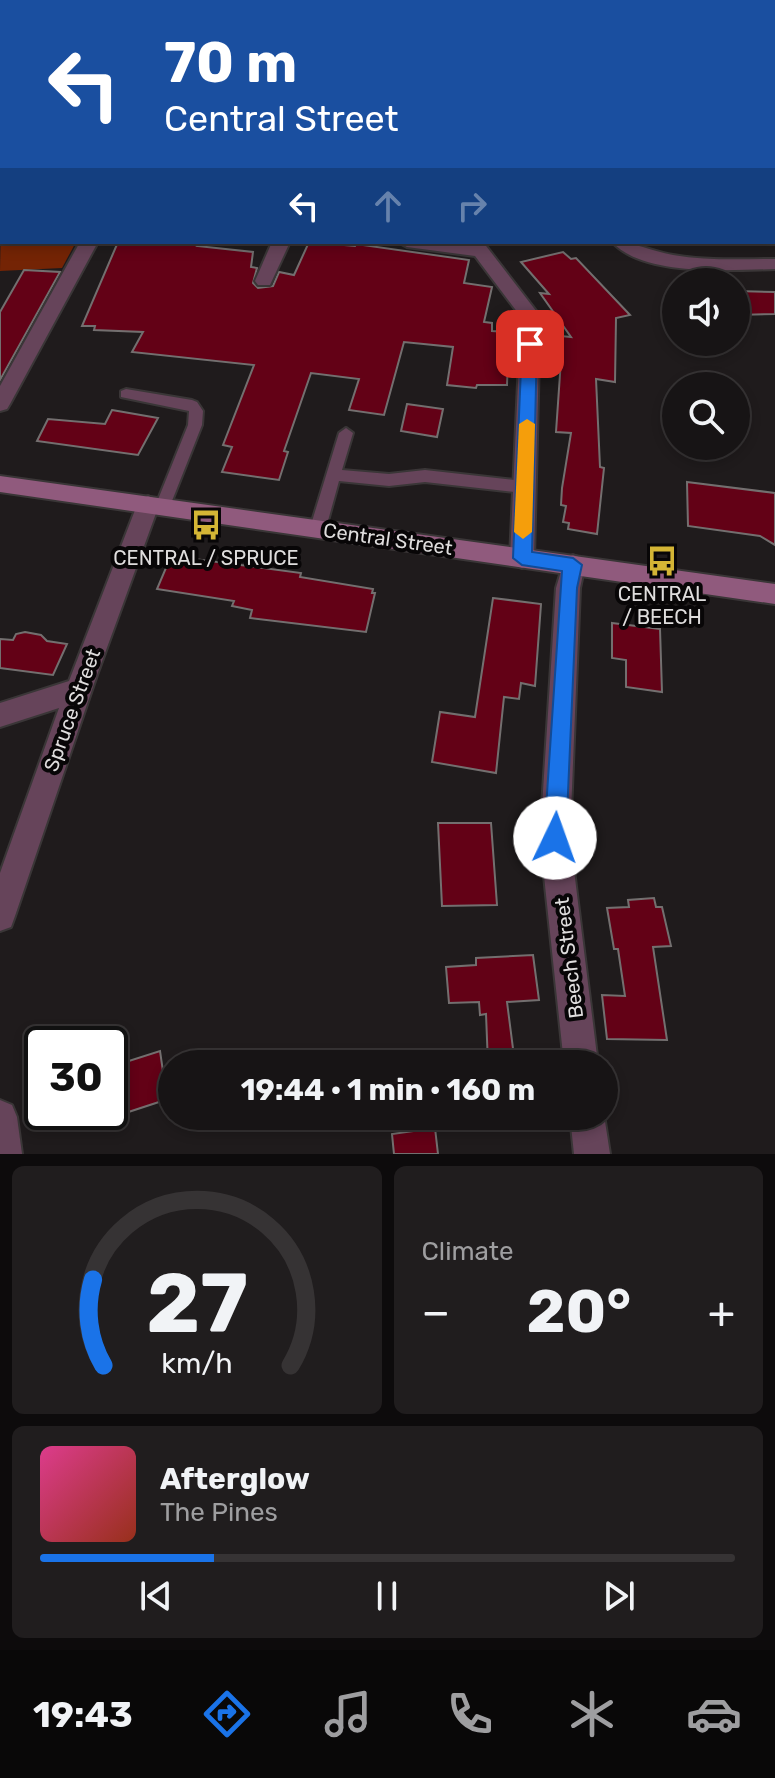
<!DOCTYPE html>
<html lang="en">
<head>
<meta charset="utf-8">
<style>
  body { margin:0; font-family:Rubik,sans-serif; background:#201d1e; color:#f1f3f6; height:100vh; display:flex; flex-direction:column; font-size:30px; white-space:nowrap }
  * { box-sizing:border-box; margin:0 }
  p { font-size:26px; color:#9e9ea0 }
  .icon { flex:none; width:44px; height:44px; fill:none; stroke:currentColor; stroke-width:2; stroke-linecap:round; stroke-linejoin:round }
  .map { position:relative; height:1154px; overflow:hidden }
  .details { display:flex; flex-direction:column; gap:12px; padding:12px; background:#0d0b0c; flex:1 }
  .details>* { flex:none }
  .guide { position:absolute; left:0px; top:0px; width:776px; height:244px; box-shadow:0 4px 12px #0003,0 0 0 2px #363334; background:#1a4fa0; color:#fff; overflow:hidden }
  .controls { position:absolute; left:662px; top:268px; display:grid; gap:16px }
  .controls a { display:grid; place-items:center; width:88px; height:88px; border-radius:50%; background:#171415; box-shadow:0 4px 12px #0003,0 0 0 2px #363334; font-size:40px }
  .speed { position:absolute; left:24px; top:1026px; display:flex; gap:16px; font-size:40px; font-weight:700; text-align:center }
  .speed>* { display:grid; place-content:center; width:104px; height:104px; border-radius:50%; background:#171415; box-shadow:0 4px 12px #0003,0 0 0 2px #363334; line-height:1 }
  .speed .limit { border:4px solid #111; border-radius:12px; background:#fff; color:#111 }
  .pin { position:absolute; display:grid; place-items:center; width:68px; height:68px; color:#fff; margin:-34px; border-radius:16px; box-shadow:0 4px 12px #0006 }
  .me { position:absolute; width:88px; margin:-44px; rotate:3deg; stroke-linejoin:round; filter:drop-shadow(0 0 6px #0008) }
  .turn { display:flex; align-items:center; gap:28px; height:168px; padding:0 32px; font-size:36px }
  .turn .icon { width:104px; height:104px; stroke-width:2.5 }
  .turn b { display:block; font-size:56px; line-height:68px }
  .lanes { display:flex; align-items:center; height:76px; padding:0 32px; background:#0003; justify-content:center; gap:40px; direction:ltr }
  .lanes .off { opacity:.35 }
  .big { font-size:60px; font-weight:700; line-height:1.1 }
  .details .card { flex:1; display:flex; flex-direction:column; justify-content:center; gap:12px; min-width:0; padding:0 28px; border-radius:12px; background:#201d1e }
  .details .dial { align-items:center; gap:0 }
  .dial svg { height:208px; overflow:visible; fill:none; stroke:#363334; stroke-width:7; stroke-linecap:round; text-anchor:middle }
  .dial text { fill:#f1f3f6; stroke:none }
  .song { display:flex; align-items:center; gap:24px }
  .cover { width:96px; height:96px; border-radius:12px; background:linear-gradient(135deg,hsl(330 70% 55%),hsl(10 70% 35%)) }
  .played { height:8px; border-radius:4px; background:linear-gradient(90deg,#1a73e8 25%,#363334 25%) }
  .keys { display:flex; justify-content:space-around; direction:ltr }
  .heat { display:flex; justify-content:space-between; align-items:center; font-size:44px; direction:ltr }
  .details .tiles { flex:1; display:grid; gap:12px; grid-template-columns:1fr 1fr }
  .card:last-child { grid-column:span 2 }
  .trip { position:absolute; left:158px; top:1050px; width:460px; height:80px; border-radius:40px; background:#171415; box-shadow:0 4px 12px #0003,0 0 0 2px #363334; font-weight:700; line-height:80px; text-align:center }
  .tabs { display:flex; height:128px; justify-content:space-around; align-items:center; background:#090808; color:#9e9ea0 }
  .tabs .icon { width:56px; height:56px }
  .tabs .current { color:#1a73e8 }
  .tabs b { font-size:36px; color:#f1f3f6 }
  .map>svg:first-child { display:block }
  .green { fill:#742405 }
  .building { fill:#630116; stroke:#736f6f; stroke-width:2 }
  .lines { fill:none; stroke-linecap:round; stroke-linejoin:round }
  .lane-casing { stroke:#3a3637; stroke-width:4 }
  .street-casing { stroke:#3a3637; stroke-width:4 }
  .secondary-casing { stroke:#3a3637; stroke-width:4 }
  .lane { fill:#66445a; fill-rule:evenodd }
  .street { fill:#66445a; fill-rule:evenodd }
  .secondary { fill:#905a7d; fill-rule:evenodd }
  .route { fill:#1a73e8; stroke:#114b97; stroke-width:2 }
  .slow { fill:#f59e0b }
  .labels { text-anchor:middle; stroke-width:8; stroke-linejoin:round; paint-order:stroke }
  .street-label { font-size:20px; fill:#dfdddd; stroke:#080607 }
  .poi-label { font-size:20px; fill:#dfdddd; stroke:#080607 }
</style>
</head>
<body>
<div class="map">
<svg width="775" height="1154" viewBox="0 0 775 1154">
  <rect width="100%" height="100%" fill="#1f1b1c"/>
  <path class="green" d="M2 170V242H76L62 268 0 271Z"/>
  <g class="building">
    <path d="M118 242H199L197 246 253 252 251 267 257 268 253 283 258 288 273 286 279 272 294 275 309 242 355 246 356 244 469 260 464 283 492 287 484 322 492 323V331L509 332 507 385H477L476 388 447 385 453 347 404 342 384 415 349 410 359 379 311 373 284 451 288 452 279 480 222 472 232 447 223 445 254 365 132 352 143 332 94 330 95 326H82Z"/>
    <path d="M563 252 571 259 576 258 630 315 616 318 615 382 596 379 600 467 604 468 597 534 568 529 569 523 563 522 566 506 561 505 562 488 571 433 556 432 561 360H558L561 336 571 337 540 293 549 294 521 262Z"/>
    <path d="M24 270 60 272 0 380V312Z"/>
    <path d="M736 291 775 292V314L736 315Z"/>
    <path d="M407 404 443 409 437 437 401 431Z"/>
    <path d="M112 410 158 418 138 455 37 441 48 419 105 424Z"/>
    <path d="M687 482 775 493V545L760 536 688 526Z"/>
    <path d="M171 556 301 573 300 577 373 589 372 593H375L366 632 250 618 252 610 232 606 234 601 157 589Z"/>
    <path d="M493 598 541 604 535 686 521 683 519 699 504 697 496 773 432 762 440 712 475 717Z"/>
    <path d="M612 623 660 629 662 692 626 687V660L612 658Z"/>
    <path d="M25 632 41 635 47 641 67 644 53 675 0 668V639L13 640 16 634Z"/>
    <path d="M438 823H491L497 905 442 906Z"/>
    <path d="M654 898 656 907H662L671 946 653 947 667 1040 607 1039 602 995 625 996 618 949H614L607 908 629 907 628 900Z"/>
    <path d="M533 955 539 1000 507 1002 515 1064H488L486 1014 480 1015 479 1002 449 1003 446 967 476 965V958Z"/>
    <path d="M160 1051 165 1085 160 1087 162 1101 110 1118V1067Z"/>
    <path d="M435 1128 438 1154H394L392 1134Z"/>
  </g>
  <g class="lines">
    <g class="lane-casing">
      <g id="lane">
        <path d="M126 389 192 400 197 402 203 411 202 425 168 511 163 513 155 507 188 425 189 411 121 397V391Z"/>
        <path d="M346 428 353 433 342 470 389 474 425 470 524 481 531 487 524 493 425 482 389 486 339 481 326 528 318 534 310 528 339 433Z"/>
      </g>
    </g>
    <g class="street-casing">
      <g id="street">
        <rect x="210" y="0" width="12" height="2"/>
        <path d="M406 0H419L420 2H407Z"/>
        <path d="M700 0H715L716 2H701Z"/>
        <rect x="774" y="30" width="1" height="8"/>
        <rect x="774" y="138" width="1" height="10"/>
        <path d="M80 242H98L10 404 7 409 0 411V386Z"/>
        <path d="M272 242H290L270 285H258L255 281Z"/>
        <path d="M398 242H483L540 316 534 558 530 565 522 568 514 565 510 558 521 317 475 256 407 247Z"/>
        <path d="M612 242C635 242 651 251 673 255 707 261 741 259 775 259V269C732 270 644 277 612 242Z"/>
        <path d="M148 496 156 499 159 505 97 675 15 916 11 927 0 931V873L59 708 0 727V703L69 681 137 505 140 499Z"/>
        <path d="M573 555 581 558 585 565 580 588 570 838 598 1064H564L540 838 556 588 565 558Z"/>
        <path d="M0 1100 12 1105 17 1117 22 1154H0Z"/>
        <path d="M570 1116 604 1115 610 1154H574Z"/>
      </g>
    </g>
    <g class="secondary-casing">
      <path id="secondary" d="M0 476 775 584V604L0 492Z"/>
    </g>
    <use href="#lane" class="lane"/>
    <use href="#street" class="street"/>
    <use href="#secondary" class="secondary"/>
  </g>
  <path class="route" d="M530 339 537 344 532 552 573 558 582 565 577 588 566 838 562 846 555 849 547 846 544 838 562 571 522 565 513 558 522 344Z"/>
  <path class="slow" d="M527 419 535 424 532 532 523 539 514 532 519 424Z"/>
  <defs>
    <g id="bus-bare" transform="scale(2.4)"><path d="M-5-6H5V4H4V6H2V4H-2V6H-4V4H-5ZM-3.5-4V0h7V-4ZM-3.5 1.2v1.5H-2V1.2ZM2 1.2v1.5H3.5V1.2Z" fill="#d4b535" stroke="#080607" stroke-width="2.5" paint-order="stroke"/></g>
  </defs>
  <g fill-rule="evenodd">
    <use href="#bus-bare" x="206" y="525"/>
    <use href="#bus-bare" x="662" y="561"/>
  </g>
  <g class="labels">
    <g class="street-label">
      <text transform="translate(388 539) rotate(8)" y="7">Central Street</text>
      <text transform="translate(72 710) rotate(-70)" y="7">Spruce Street</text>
      <text transform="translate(569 958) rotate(-97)" y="7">Beech Street</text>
    </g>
    <g class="poi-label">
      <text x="206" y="565">CENTRAL / SPRUCE</text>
      <text x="662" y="601">CENTRAL<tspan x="662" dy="23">/ BEECH</tspan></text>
    </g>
  </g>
</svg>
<div class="controls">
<a><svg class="icon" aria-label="sound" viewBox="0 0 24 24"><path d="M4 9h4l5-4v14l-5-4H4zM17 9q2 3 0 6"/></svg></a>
<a><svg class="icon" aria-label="search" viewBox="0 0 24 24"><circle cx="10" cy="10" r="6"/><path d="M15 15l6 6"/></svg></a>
</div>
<div class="speed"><div class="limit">30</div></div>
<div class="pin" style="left:530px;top:344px;background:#d93025"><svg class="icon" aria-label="arrive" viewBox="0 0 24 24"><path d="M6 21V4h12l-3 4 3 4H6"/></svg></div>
<svg class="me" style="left:555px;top:838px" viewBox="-20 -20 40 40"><circle r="19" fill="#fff"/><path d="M0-13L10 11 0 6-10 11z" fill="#1a73e8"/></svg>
<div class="trip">19:44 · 1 min · 160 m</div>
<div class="guide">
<div class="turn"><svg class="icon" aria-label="left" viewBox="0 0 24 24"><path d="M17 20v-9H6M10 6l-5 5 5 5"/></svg><div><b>70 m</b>Central Street</div></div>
<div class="lanes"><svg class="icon" aria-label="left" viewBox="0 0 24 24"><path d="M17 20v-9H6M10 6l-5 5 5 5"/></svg><svg class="icon off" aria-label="ahead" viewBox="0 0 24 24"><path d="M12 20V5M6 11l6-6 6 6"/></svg><svg class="icon off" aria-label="right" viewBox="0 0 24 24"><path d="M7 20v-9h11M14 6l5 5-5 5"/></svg></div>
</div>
</div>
<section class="details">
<div class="tiles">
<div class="card dial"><svg viewBox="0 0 100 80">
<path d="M14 69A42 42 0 1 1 86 69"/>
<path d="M14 69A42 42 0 0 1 10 36" stroke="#1a73e8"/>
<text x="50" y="56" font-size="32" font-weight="700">27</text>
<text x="50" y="72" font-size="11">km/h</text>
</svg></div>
<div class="card"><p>Climate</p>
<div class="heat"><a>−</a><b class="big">20°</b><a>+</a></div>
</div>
<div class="card">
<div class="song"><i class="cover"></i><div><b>Afterglow</b><p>The Pines</p></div></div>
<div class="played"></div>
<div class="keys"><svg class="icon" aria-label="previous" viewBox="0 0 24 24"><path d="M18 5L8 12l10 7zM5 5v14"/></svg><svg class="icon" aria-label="pause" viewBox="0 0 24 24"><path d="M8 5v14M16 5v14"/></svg><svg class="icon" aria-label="next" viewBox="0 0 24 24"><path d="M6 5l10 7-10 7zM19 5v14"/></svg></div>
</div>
</div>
</section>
<nav class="tabs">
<b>19:43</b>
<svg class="icon current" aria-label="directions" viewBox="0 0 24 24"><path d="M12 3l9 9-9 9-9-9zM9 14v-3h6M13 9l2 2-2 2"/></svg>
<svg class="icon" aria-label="music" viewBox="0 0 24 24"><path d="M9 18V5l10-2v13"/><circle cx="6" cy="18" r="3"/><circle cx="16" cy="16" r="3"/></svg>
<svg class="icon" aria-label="phone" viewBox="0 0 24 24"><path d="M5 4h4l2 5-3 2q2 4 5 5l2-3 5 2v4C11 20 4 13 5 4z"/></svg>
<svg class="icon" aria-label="climate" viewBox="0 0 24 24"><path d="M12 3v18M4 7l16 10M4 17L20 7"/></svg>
<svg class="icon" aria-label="car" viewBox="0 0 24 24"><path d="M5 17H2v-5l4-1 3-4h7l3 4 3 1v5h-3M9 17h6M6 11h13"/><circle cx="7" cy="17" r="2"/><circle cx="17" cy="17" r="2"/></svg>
</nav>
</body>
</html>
